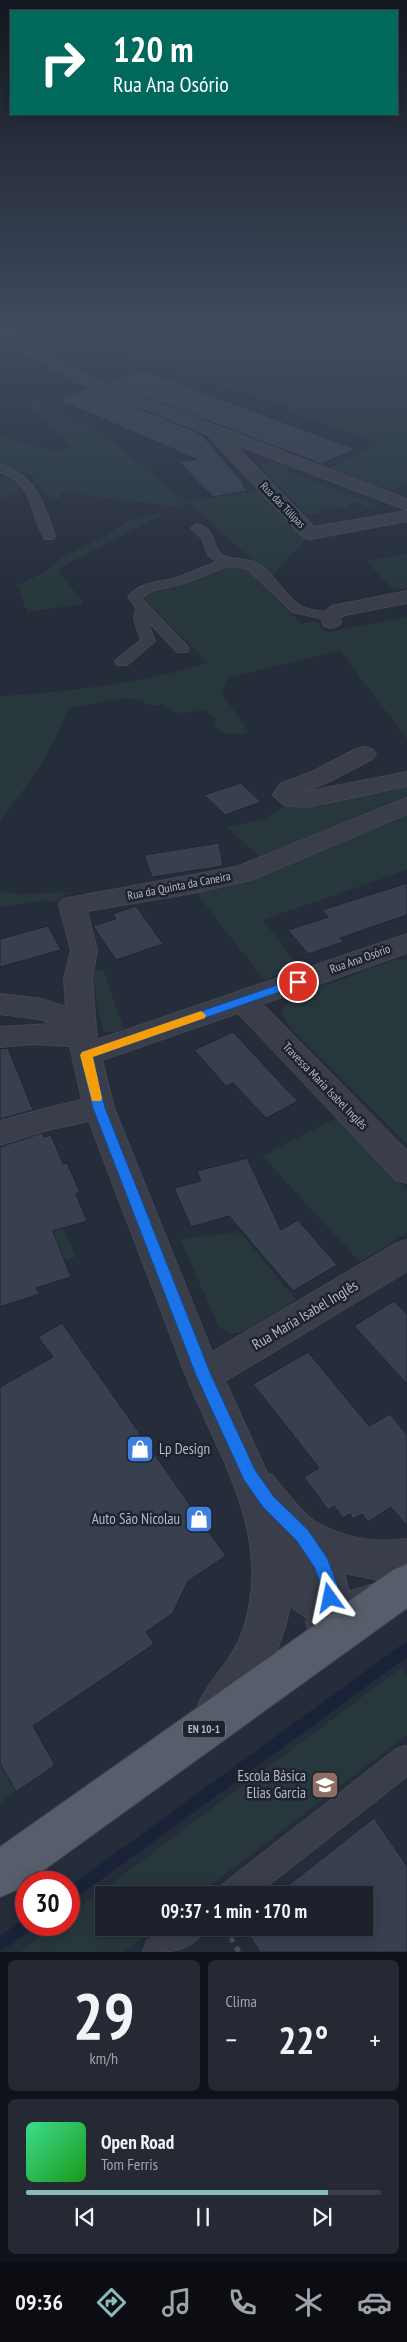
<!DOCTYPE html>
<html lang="pt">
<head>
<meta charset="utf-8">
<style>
  body { margin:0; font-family:"PT Sans Narrow",sans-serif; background:#252934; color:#f1f3f6; height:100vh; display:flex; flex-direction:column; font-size:19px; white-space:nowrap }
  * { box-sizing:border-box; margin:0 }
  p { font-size:16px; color:#a0a3a9 }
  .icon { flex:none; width:28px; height:28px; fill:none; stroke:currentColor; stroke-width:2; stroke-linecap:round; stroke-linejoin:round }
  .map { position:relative; height:1952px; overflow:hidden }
  .side { display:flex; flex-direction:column; gap:8px; padding:8px; background:#0f1218; flex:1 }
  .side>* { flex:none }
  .hud { position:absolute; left:10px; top:10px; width:388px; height:105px; border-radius:0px; box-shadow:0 2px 12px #0003,0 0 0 1px #3a3e48; background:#00695c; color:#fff; overflow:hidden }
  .speed { position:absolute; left:15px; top:1871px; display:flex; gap:10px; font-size:25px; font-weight:700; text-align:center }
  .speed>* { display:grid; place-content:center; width:65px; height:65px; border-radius:50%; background:#1c212c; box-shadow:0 2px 12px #0003,0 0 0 1px #3a3e48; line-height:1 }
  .speed .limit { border:8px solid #d22; background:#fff; color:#111 }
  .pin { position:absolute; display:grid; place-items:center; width:42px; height:42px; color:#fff; margin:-21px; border:2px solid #fff; border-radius:50%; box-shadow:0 1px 5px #0007 }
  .me { position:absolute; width:55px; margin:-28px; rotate:348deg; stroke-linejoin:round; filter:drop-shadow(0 0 4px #0008) }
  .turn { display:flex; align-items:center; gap:18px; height:105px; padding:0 20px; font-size:22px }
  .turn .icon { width:65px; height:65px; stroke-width:2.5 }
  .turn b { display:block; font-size:35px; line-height:42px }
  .big { font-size:38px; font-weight:700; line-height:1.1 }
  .side .card { flex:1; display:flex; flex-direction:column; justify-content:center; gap:8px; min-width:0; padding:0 18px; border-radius:8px; background:#252934 }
  .side .dial { align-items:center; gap:0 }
  .dial b { font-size:65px; line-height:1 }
  .song { display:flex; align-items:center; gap:15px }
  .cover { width:60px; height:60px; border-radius:8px; background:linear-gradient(135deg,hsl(150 70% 55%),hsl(120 70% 35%)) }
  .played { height:5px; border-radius:2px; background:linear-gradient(90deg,#8bbbb9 85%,#3a3e48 85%) }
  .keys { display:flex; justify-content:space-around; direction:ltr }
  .heat { display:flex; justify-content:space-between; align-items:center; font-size:28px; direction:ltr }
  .side .tiles { flex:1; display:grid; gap:8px; grid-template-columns:1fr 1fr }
  .card:last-child { grid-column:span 2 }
  .trip { position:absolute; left:95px; top:1886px; width:278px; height:50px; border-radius:0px; background:#1c212c; box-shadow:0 2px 12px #0003,0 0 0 1px #3a3e48; font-weight:700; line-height:50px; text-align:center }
  .tabs { display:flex; height:80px; justify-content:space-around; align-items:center; background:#0b0d12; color:#a0a3a9 }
  .tabs .icon { width:35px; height:35px }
  .tabs .selected { color:#8bbbb9 }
  .tabs b { font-size:22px; color:#f1f3f6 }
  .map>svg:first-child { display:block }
  .green { fill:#27373b }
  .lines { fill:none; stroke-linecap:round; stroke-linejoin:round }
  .stream { stroke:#1a2237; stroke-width:13 }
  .building { fill:#384050; stroke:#202531 }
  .service-casing { stroke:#424753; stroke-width:2 }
  .minor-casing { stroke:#424753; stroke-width:2 }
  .primary-casing { stroke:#424753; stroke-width:2 }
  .path { stroke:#405053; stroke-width:5; stroke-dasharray:5.5 5.5; stroke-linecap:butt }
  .service { fill:#393e4a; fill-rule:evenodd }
  .minor { fill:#393e4a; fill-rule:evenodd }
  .primary { fill:#575d6a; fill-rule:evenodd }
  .route { fill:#1a73e8; stroke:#114b97 }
  .slow { fill:#f59e0b }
  .labels { text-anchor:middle; stroke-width:5; stroke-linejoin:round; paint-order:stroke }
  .far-street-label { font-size:11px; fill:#b4b9c6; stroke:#1e232f }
  .shield { fill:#1e232f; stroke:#878c99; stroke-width:1 }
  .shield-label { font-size:11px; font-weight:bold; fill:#b4b9c6 }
  .street-label { font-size:12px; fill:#b4b9c6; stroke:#1e232f }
  .near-street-label { font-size:15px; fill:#b4b9c6; stroke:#1e232f }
  .near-poi-label { font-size:15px; fill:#b4b9c6; stroke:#1e232f; text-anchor:end }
</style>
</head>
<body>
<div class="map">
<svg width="407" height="1952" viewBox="0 0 407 1952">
  <rect width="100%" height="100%" fill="#252c3a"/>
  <g class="green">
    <path d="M39 328H407V483L391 491 331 468 380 444 290 411 293 409 179 372 86 346 53 354 18 333Z"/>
    <path d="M38 397 110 440 187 502 258 490 305 540 272 577 187 502 177 507 61 492 60 496 64 501C48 501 39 481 26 473 19 469 9 466 0 463V437L58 452 73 447C61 429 41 421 27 404Z"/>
    <path d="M266 462H274L291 468 287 471 381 507C371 512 367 506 358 503 351 501 349 506 344 508 336 511 331 502 321 508L320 513 316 515 306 514 262 468V464Z"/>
    <path d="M0 475 17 483 19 487 16 493 1 499Z"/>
    <path d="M167 512 58 569C65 583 76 591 84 604L27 612 19 589 22 587 13 585 23 583 49 570 58 559 104 537 126 522Z"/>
    <path d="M405 554 407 556V588L394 590 366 561Z"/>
    <path d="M228 566 244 567 251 571 271 595 301 623 315 621 327 632 407 617V739L340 651 227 678 222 693 249 733C234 735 226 736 214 727L216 720 204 710C189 713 175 717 163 705H148L141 700 124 698 68 708C54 751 26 786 0 822V696C70 692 140 683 208 663L141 596 200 579Z"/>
    <path d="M407 782V799L260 858 226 827C248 823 272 820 288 803Z"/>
    <path d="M407 813V870L263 920 300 967 264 980 194 890Z"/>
    <path d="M0 891 18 894 75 892 64 895 54 903 48 900 0 907Z"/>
    <path d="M407 959V1144L293 1031 282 1014V1008L296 996 391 961Z"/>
    <path d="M103 969 124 1029 114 1033 106 1032 102 1026 91 972Z"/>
    <path d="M336 1118 407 1190V1233L360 1262 262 1156Z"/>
    <path d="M63 1228 76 1257 0 1280V1248Z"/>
    <path d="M240 1232 296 1300 243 1332 230 1334 219 1327 180 1239Z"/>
    <path d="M401 1668 407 1675V1735L198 1895H104V1928H156L123 1952H20L56 1925H69V1915Z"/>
    <path d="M0 1763 16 1792 0 1803Z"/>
  </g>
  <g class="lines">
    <g class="stream">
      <path d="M69 1895 407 1649"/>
      <path d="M0 1944 27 1925"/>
    </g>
  </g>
  <g class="building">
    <path d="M143 370 190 387H188L356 449 321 464 107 382Z"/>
    <path d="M89 388 201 434 245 485H242L248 491 213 497 179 462 196 459 59 400Z"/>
    <path d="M241 783 261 802 225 815 204 795Z"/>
    <path d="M219 843 223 866 152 877 144 855Z"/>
    <path d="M407 883V915L340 938 343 942 308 954 288 930 328 917 322 910Z"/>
    <path d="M136 906 163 944 116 960 93 926 116 919 113 914Z"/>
    <path d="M48 926 61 950 0 967V939Z"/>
    <path d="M233 1032 287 1090 298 1101 266 1118 233 1083 226 1086 194 1050Z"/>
    <path d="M8 1048 33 1110 0 1119V1049Z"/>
    <path d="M42 1133 44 1137 51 1135 63 1164 67 1163 80 1192 76 1194 87 1221 53 1231 71 1277 36 1288 40 1294 0 1307V1147Z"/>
    <path d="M247 1158 281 1230 298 1220 337 1265 293 1291 229 1216 191 1227 174 1188 201 1181 197 1171Z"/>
    <path d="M394 1301 407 1314V1384L354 1326Z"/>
    <path d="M62 1323 226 1556 188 1581 173 1613 146 1632 154 1644 33 1726 55 1765 16 1792 0 1763V1387L53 1357 38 1337Z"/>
    <path d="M308 1352 369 1426 390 1414 407 1435V1526L391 1507 368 1522 362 1514 353 1519 350 1514 343 1518 334 1506 328 1510 304 1477 319 1468 253 1384Z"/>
    <path d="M374 1818 407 1866V1952H260L245 1928H364V1895H276Z"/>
  </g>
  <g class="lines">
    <g class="service-casing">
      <g id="service">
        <path d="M0 465C36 474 44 505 55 536L53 539H45C28 511 36 486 0 472Z"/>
        <path d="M197 524C217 529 211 545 220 553 231 562 244 557 256 563 275 573 283 596 301 606 311 612 323 611 335 613L336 616 330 620 292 612 248 569 234 566 224 567 188 582 152 591 141 598 187 646 189 649 187 652H177L147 620 155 641 127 665H117L115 662 117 659 141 640 134 619 136 608 128 597C140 581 162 583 179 577 192 573 204 566 217 562L208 555 202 538 191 528Z"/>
        <path d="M405 1746 407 1747V1776L256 1895H217L222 1885 395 1750Z"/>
        <path d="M166 1928H205C193 1952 170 1952 143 1952L147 1941Z"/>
      </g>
    </g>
    <g class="minor-casing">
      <g id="minor">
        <path d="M0 328H5L83 374 102 382 407 499V510L234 444 314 527 407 511V521L310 539 303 537 207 434 73 380 0 337Z"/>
        <path d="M407 591V603L345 615 340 618 341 622 338 626 331 628 324 626 320 616 332 606Z"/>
        <path d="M364 747 372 749 376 754 372 759 330 781 300 793 407 772V786L307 807 284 805 273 795 280 784 314 771 356 749Z"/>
        <path d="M407 798V814L251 880 193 893 87 911 97 950 92 979 97 1040 407 934V953L262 1004 407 1151V1183L396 1180 238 1013 102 1060 114 1108 212 1352 395 1244 407 1240V1271L225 1381 267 1473 272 1475C282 1487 302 1514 314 1521 343 1538 374 1544 407 1539V1577L380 1580 344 1573 349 1592 370 1585 384 1591 390 1605 384 1619 353 1632 343 1631 340 1637 326 1643 312 1637 306 1623 307 1618 290 1606C284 1637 260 1702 233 1720 229 1723 223 1724 219 1726L204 1720 198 1705C205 1687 219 1674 229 1658 241 1641 247 1622 250 1602 264 1520 214 1446 185 1373 153 1289 121 1205 89 1121L47 1130 0 1145V1121L47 1108 82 1100 70 1046 31 1044 0 1047V1027L52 1024 40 1019 0 1014V994L42 999 66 1007 64 979 71 950 59 905 63 899 236 867Z"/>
      </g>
    </g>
    <g class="primary-casing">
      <path id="primary" d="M407 1564V1608L16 1890 0 1897V1847L393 1570Z"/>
    </g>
    <path class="path" d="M225 1928 239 1952"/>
    <use href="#service" class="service"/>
    <use href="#minor" class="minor"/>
    <use href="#primary" class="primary"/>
  </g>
  <linearGradient id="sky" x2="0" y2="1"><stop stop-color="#141820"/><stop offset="0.55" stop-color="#404b60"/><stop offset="1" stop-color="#404b60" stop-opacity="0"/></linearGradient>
  <rect width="407" height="601" fill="url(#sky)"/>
  <path class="route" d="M298 978 302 979 303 982 302 984 93 1057 105 1108 211 1375 255 1470 274 1497 308 1530 327 1558 338 1586V1598L336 1604 330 1606 324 1604 321 1586 315 1568 297 1541 263 1507 244 1480 196 1375 93 1108 80 1055 82 1052Z"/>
  <path class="slow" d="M201 1011 206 1015 205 1018 93 1057 102 1098 101 1101H92L80 1055 82 1052Z"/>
  <defs>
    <g id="shop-square" transform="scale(1.4375)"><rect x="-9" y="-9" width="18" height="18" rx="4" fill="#3f7fe0" stroke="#1e232f"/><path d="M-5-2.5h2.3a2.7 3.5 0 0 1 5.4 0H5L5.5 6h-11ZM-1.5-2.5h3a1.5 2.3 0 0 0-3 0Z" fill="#fff"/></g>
    <g id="school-square" transform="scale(1.4375)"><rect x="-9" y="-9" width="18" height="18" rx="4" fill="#8d6e63" stroke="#1e232f"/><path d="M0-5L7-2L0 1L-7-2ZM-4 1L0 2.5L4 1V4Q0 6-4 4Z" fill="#fff"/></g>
  </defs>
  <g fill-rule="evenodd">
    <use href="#shop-square" x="140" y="1449"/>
    <use href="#shop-square" x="199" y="1519"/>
    <use href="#school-square" x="325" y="1785"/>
  </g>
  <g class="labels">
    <g class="far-street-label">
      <text transform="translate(283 505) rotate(46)" y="4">Rua das Túlipas</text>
    </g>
    <rect class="shield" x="183" y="1720.5" width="42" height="17" rx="4"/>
    <g class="shield-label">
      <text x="204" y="1733">EN 10-1</text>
    </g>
    <g class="street-label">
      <text transform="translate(179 886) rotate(-11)" y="4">Rua da Quinta da Caneira</text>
      <text transform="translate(360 959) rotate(-20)" y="4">Rua Ana Osório</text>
      <text transform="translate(325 1086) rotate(46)" y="4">Travessa Maria Isabel Inglês</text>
    </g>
    <g class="near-street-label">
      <text transform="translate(305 1315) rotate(-31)" y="5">Rua Maria Isabel Inglês</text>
    </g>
    <g class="near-poi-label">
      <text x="159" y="1454" text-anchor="start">Lp Design</text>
      <text x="180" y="1524">Auto São Nicolau</text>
      <text x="306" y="1781">Escola Básica<tspan x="306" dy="17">Elias Garcia</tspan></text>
    </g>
  </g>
</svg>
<div class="speed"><div class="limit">30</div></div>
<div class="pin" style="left:298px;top:982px;background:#d93025"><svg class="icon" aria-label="arrive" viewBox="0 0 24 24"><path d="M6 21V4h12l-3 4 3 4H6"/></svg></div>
<svg class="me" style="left:330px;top:1598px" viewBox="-20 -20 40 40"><path d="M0-17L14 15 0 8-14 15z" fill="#1a73e8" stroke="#fff" stroke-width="4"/></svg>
<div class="trip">09:37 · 1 min · 170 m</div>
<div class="hud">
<div class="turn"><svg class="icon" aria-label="right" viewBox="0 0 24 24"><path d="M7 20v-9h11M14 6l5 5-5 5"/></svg><div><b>120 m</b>Rua Ana Osório</div></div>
</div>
</div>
<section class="side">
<div class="tiles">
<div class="card dial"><b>29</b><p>km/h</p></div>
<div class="card"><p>Clima</p>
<div class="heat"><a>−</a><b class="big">22°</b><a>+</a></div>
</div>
<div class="card">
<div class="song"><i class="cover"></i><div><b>Open Road</b><p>Tom Ferris</p></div></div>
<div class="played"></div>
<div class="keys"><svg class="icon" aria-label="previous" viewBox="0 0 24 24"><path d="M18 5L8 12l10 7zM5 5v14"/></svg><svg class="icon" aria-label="pause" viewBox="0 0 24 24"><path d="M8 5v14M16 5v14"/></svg><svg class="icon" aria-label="next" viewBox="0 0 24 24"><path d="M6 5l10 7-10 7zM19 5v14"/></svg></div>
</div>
</div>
</section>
<nav class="tabs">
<b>09:36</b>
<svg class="icon selected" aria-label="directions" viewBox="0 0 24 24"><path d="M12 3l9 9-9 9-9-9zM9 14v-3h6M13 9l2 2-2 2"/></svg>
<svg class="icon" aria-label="music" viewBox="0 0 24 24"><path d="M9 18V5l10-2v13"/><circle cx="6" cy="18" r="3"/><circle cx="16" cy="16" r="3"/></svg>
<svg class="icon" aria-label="phone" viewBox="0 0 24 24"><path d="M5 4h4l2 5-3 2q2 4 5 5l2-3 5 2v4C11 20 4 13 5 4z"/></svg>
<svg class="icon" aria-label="climate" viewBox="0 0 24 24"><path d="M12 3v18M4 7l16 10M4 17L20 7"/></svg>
<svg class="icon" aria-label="car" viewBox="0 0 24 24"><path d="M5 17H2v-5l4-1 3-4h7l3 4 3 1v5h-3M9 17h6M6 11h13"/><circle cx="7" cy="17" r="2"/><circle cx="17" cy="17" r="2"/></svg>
</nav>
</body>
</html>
